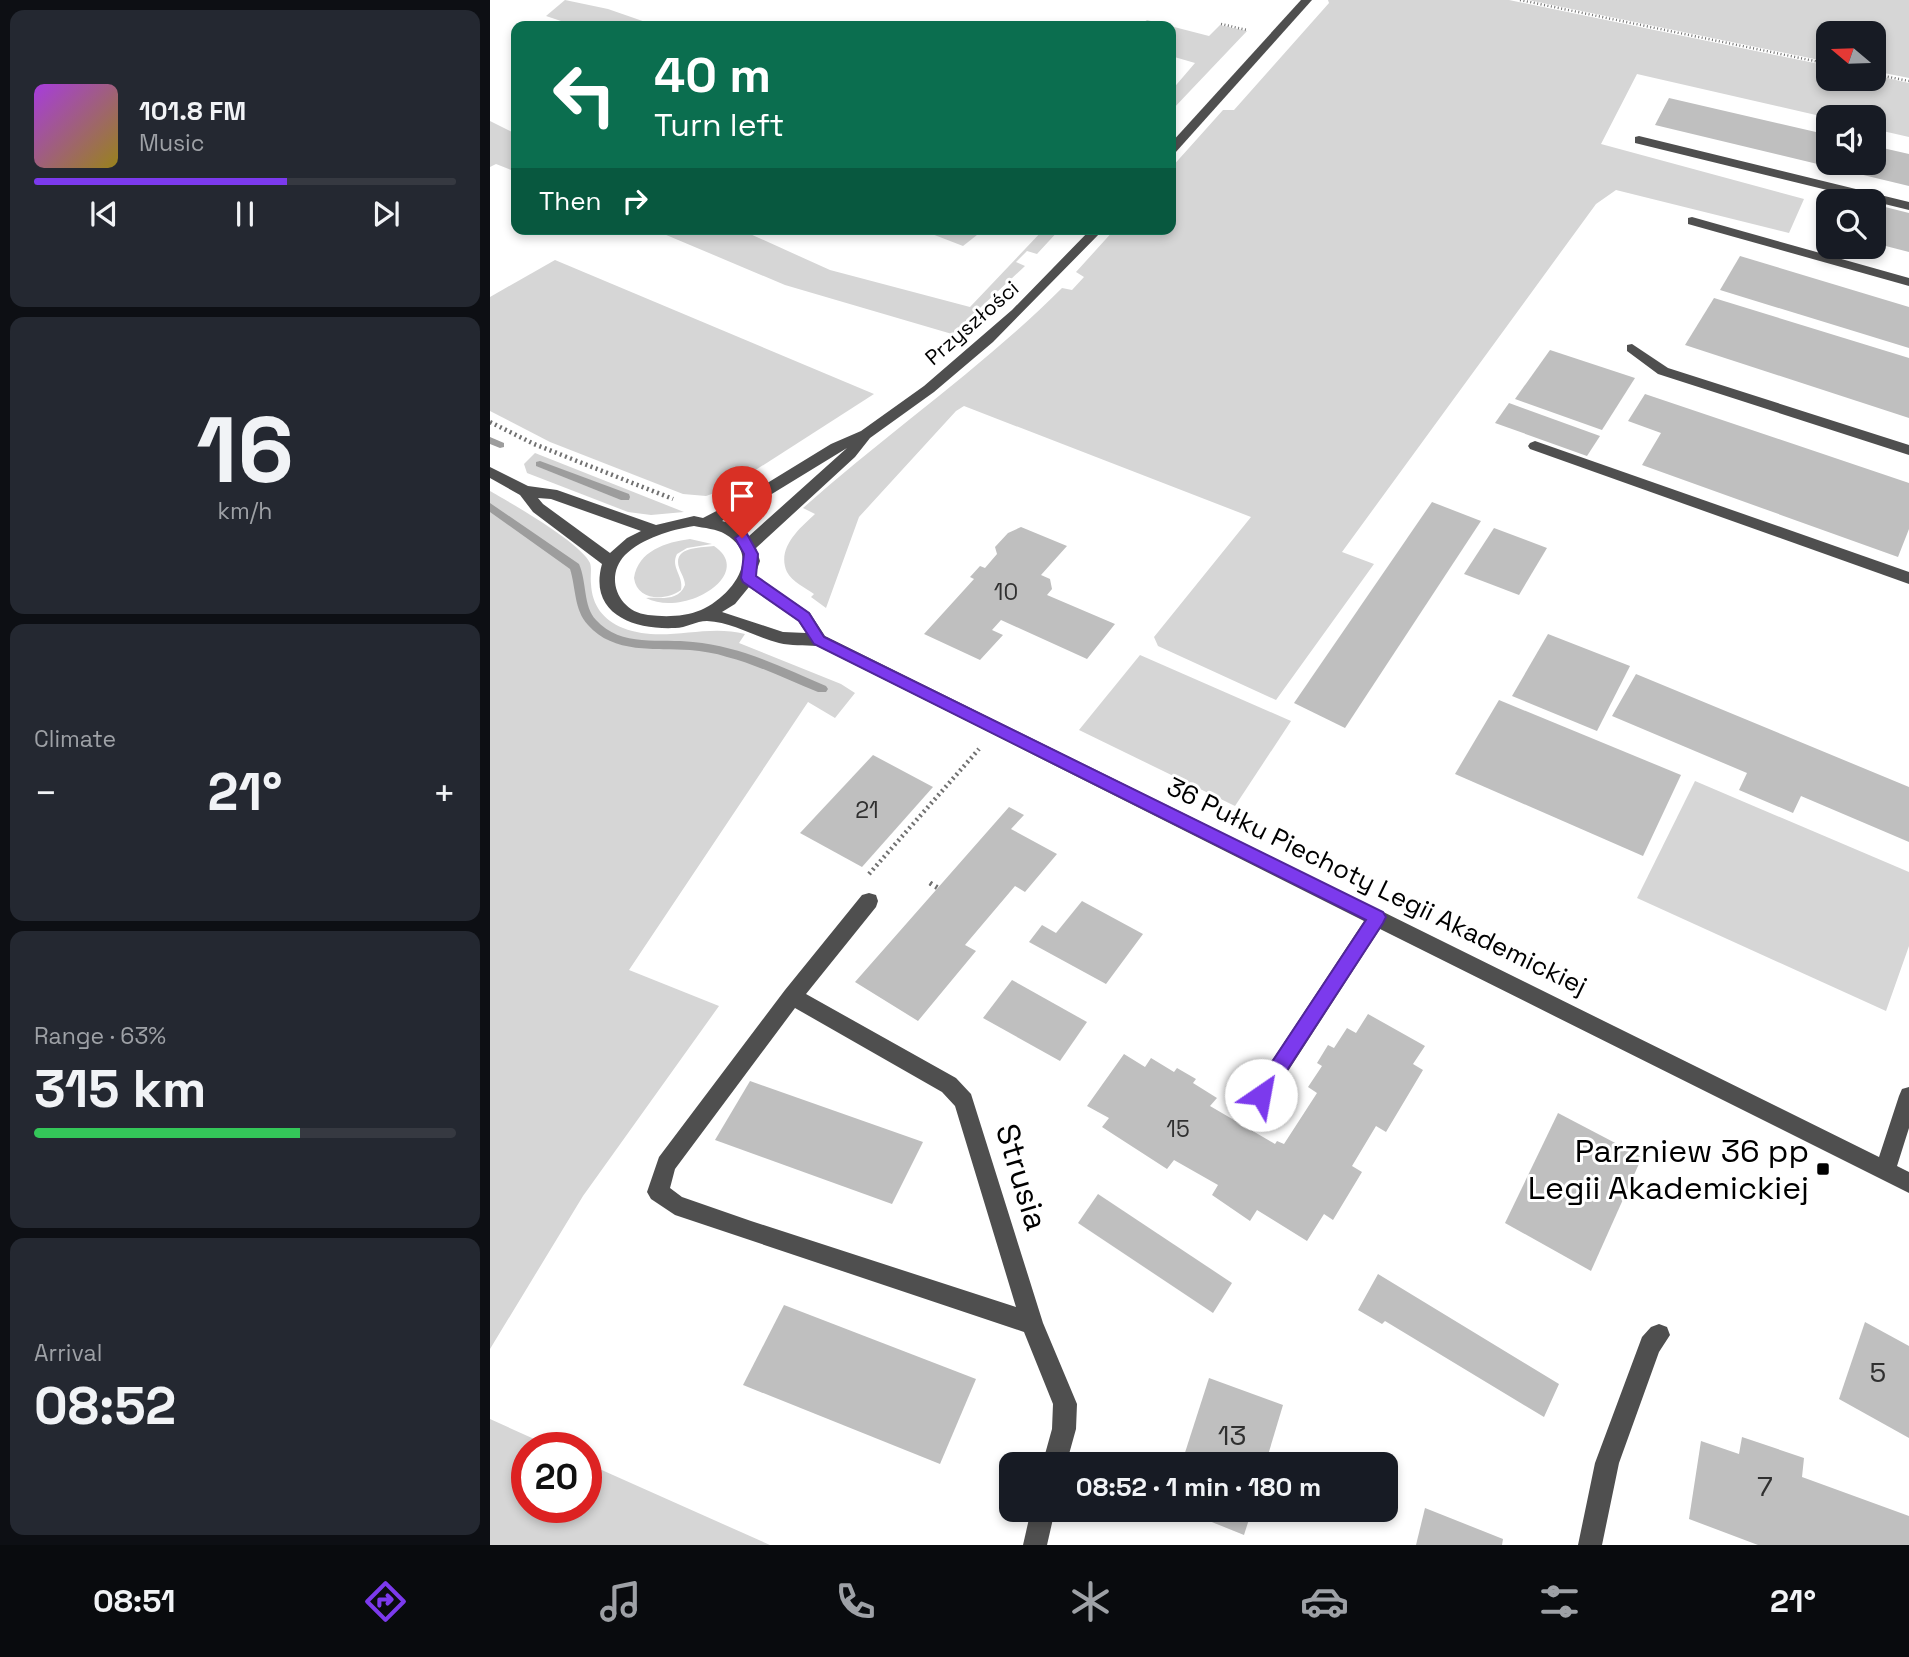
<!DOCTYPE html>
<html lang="en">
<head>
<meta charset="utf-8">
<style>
  body { margin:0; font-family:"Space Grotesk",sans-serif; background:#242831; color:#f1f3f6; height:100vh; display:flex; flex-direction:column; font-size:26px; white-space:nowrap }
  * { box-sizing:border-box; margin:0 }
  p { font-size:23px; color:#9ea1a6 }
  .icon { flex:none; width:38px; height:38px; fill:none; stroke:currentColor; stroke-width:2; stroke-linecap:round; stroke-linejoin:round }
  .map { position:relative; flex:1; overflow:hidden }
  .details { display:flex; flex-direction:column; gap:10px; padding:10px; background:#0d0f14; width:490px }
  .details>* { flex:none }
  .top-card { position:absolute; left:21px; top:21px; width:665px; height:214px; border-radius:14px; box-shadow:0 4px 10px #0003; background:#0b6e4f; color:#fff; overflow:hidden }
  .needle { width:46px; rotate:289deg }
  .controls { position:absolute; left:1326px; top:21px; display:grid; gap:14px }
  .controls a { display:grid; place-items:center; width:70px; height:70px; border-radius:14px; background:#171b24; box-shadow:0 4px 10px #0003; font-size:35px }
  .speed { position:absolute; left:21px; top:1432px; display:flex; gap:14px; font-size:35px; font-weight:700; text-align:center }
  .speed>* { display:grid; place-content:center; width:91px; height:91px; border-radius:50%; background:#171b24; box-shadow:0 4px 10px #0003; line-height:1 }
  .speed .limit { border:10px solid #d22; background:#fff; color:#111 }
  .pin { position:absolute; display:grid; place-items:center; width:60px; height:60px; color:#fff; margin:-72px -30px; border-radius:50% 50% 50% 0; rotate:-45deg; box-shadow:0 0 7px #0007 }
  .pin .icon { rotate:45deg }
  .me { position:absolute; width:77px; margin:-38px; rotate:33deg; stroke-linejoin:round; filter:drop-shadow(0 0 5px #0008) }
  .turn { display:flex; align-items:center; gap:24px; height:147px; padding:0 28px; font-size:32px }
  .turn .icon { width:91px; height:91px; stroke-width:2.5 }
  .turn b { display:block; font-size:49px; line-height:60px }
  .then { display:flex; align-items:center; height:66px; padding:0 28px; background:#0003; gap:14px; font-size:26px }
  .big { font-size:52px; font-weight:700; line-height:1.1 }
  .details .card { flex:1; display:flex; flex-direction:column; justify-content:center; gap:10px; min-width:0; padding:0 24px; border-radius:14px; background:#242831 }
  .details .dial { align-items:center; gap:0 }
  .dial b { font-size:91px; line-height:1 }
  .song { display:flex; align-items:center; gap:21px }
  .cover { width:84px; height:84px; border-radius:10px; background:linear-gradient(135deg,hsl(280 70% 55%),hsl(50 70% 35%)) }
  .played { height:7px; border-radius:4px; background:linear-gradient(90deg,#7c3aed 60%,#363941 60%) }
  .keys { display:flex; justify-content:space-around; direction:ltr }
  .heat { display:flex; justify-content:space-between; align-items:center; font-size:38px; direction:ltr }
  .charge { height:10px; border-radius:5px; background:linear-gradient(90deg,#34c759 63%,#363941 0) }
  .trip { position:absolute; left:509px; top:1452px; width:399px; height:70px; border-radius:14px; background:#171b24; box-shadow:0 4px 10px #0003; font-weight:700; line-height:70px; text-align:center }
  .menu { display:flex; height:112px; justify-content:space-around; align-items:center; background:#090b0e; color:#9ea1a6 }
  .menu .icon { width:49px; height:49px }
  .menu .on { color:#7c3aed }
  .menu b { font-size:32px; color:#f1f3f6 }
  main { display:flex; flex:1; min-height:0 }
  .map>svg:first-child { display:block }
  .green { fill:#d6d6d6 }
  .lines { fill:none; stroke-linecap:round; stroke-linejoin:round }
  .stream { fill:#9d9d9d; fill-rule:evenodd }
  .building { fill:#bfbfbf }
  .path-far2 { stroke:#717171; stroke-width:2.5; stroke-dasharray:1 2.5; stroke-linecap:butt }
  .path-far1 { stroke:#717171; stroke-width:4.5; stroke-dasharray:2 3.5; stroke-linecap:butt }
  .path { stroke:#717171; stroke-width:5; stroke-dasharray:2 4.5; stroke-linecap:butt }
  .minor { fill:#4f4f4f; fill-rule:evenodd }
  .route { fill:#7c3aed; stroke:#51269a; stroke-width:2 }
  .poi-dot { fill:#000; stroke:#fff; stroke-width:2.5 }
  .labels { text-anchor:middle; stroke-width:6; stroke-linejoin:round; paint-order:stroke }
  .far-street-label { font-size:21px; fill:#000; stroke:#fff }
  .number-label { font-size:23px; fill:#303030 }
  .street-label { font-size:26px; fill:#000; stroke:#fff }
  .near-number-label { font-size:28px; fill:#303030 }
  .near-poi-label { font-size:32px; fill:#000; stroke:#fff; text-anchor:end }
  .near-street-label { font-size:32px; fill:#000; stroke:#fff }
</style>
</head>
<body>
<main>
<section class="details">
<div class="card">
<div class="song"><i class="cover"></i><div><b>101.8 FM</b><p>Music</p></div></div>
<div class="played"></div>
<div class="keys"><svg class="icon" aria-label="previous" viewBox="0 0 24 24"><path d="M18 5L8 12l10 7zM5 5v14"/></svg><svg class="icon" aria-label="pause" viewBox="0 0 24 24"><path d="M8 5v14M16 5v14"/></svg><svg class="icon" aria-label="next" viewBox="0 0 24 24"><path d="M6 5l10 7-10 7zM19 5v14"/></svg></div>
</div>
<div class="card dial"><b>16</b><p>km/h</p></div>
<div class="card"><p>Climate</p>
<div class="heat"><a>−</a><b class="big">21°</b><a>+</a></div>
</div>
<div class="card"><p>Range · 63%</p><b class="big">315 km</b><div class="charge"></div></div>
<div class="card"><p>Arrival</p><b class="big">08:52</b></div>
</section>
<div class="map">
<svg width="1419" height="1545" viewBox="0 0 1419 1545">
  <rect width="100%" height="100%" fill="#fff"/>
  <g class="green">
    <path d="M75 0 118 9 167 26H86L56 16Z"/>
    <path d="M838 0H1019L1339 66V79H1384V75L1419 83V137L1384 129V117L1339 118 1147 74 1111 144 1314 199 1299 233 1126 190 1106 204 852 552 884 564 786 700 668 646 664 637 761 517 474 406 466 411 369 517 336 608 321 597 324 594C316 588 302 582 297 572 286 548 310 528 325 514L313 508C398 432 492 368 572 288L582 290 594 277 586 272 625 229H681V168L733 110H744L839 3Z"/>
    <path d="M1038 0H1419V78L1384 71V33H1339V62Z"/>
    <path d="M657 20 719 36 730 25 757 31 681 111V91L705 63 681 56V26H649Z"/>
    <path d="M0 121 26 134V172L6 164 0 167Z"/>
    <path d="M162 229H249L340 270 480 307 554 229H570L547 254 537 251 526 262 535 266 462 334 295 285Z"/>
    <path d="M429 229H488L492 231 473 246Z"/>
    <path d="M65 260 384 394 236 489 216 496 193 494 60 442 0 411V297Z"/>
    <path d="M45 453 194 512 161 515 138 512 37 473 34 464Z"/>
    <path d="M0 491C21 503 91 543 100 563 102 569 100 577 101 584 102 605 113 620 133 628 174 644 214 623 255 634L249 643 351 684 365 693 345 718 318 702 139 970 229 1006 93 1196 0 1349Z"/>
    <path d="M200 539 222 544 197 548 187 554C180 567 194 576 191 590 174 602 147 600 144 578 148 551 176 542 200 539Z"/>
    <path d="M224 546C266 574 195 618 156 598 171 597 188 602 195 585 195 577 188 570 188 562 188 546 213 548 224 546Z"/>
    <path d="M650 655 801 721 745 806 589 730Z"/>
    <path d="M1205 781 1419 872V946L1396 1011 1147 898Z"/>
    <path d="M0 1419 62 1447H37V1507H96V1463L280 1545H0Z"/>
  </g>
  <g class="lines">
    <g class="stream">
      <path d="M0 437 14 443V447L10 448 0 444Z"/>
      <path d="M50 461 139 494 140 497 139 500H131L46 466V462Z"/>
      <path d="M0 503 89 564C97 582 93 606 106 620 131 648 171 638 203 642 250 646 294 668 336 686L338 689 336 692H328C298 680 268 665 237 657 225 653 212 651 200 650 166 648 123 654 98 625 84 610 86 588 80 569L0 512Z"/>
    </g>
  </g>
  <g class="building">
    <path d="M1179 98 1339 135V163H1384V146L1419 154V186L1165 125Z"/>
    <path d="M1391 206 1419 213V252L1384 243V226Z"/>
    <path d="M1250 256 1419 307V348L1230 290Z"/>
    <path d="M1224 298 1419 358V418L1195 345Z"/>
    <path d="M1060 350 1145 378 1112 430 1025 399Z"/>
    <path d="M1155 394 1419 483V529L1408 557 1152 465 1171 433 1138 421Z"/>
    <path d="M1019 403 1110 436 1097 456 1005 423Z"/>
    <path d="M942 502 991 521 855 728 804 703Z"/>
    <path d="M531 527 577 546 551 575 560 579 562 589 557 595 625 624 597 659 511 620 502 630 513 635 490 660 434 634 484 579 480 577 490 566 495 568 507 554 505 547 518 533Z"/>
    <path d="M1004 528 1057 548 1029 595 974 574Z"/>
    <path d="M1058 634 1140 666 1107 731 1022 696Z"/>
    <path d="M1146 674 1419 787V842L1311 796 1303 813 1249 790 1257 773 1122 716Z"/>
    <path d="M1009 700 1191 775 1153 856 965 774Z"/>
    <path d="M383 755 443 787 372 867 310 833Z"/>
    <path d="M519 807 534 815 521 829 567 854 535 892 525 886 475 945 486 951 428 1021 365 982Z"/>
    <path d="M592 901 653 934 616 984 539 942 552 925 566 933Z"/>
    <path d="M522 980 597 1022 570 1061 493 1018Z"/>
    <path d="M878 1014 935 1046 923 1064 933 1070 896 1132 886 1126 862 1166 872 1172 843 1220 834 1214 817 1241 767 1210 760 1221 722 1195 728 1185 684 1160 677 1169 612 1127 619 1118 597 1106 634 1054 655 1067 661 1058 684 1072 687 1068 706 1079 703 1083 727 1098 720 1106 785 1144 787 1141 794 1144 827 1093 818 1087 832 1066 827 1063 838 1045 844 1048 857 1028 866 1033Z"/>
    <path d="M260 1081 433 1142 402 1204 225 1140Z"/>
    <path d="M1068 1113 1152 1157 1101 1271 1015 1223Z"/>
    <path d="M608 1194 742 1283 723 1313 588 1223Z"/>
    <path d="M888 1274 1069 1384 1054 1417 895 1321 892 1324 868 1310Z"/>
    <path d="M294 1305 486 1379 450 1464 253 1385Z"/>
    <path d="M1375 1322 1419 1346V1438L1349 1399Z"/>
    <path d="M719 1378 793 1405 775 1465H691Z"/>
    <path d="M1252 1437 1314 1458 1312 1477 1419 1516V1545H1268L1199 1519 1211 1441 1249 1454Z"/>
    <path d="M935 1508 1013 1539 1012 1545H926Z"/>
    <path d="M692 1510H762L754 1535Z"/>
  </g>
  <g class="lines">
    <g class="path-far2">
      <path d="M1030 0 1339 64"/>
      <path d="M731 24 757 30"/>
      <path d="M1384 74 1419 81"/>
    </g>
    <g class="path-far1">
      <path d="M0 422 44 444 183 499"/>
      <path d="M379 874 489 749"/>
      <path d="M440 883 443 885"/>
    </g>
    <path class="path" d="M440 883 448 888"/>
    <g class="minor">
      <path d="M811 0H822L685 153 681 154V143Z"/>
      <path d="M1149 136 1419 202V210L1145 143V137Z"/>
      <path d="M1202 217 1419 278V286L1198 224V218Z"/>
      <path d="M601 229H614L503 342 444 392 380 438 365 457 266 548 270 561 265 575 320 613 335 636 1389 1157 1409 1096 1412 1089 1419 1087V1128L1407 1166 1419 1172V1193L890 929 778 1102 771 1104 764 1102 761 1095 764 1088 874 921 327 646C314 645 301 646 289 643 265 637 242 622 217 621 206 621 196 628 185 628 144 630 98 614 112 564L43 512 30 495 0 478V467L38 486 67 490 166 525 204 516 213 518 261 493 341 444 371 431 434 386 522 310ZM357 448 259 536 244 524 232 521 272 500ZM48 498 61 499 151 531 137 538 120 553 53 504ZM204 526C214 528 227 529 235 534 274 556 240 597 211 610 194 617 175 617 158 615 128 612 114 577 135 555 153 538 180 530 204 526ZM259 587 308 621 316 633 293 632 232 612 245 604Z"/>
      <path d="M1142 344 1178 368 1419 445V455L1168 374 1137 351V345Z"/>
      <path d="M1045 441 1419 572V584L1040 449 1038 446 1040 443Z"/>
      <path d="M379 893 386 895 388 901 386 907 316 994 466 1078 481 1094 553 1323 587 1404 586 1429 576 1465H552L562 1429 563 1404 534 1332 185 1215 161 1199 157 1192 169 1157 295 990 372 895ZM305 1008 452 1092 465 1106 526 1307 261 1221 192 1197 180 1188 185 1169Z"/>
      <path d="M1169 1324 1177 1327 1180 1335 1169 1352 1129 1463 1112 1545H1088L1105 1463 1152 1337 1161 1327Z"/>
      <path d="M541 1510H565L557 1545H533Z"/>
    </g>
  </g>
  <path class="route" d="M252 533 257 534 268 554 266 576 319 613 334 637 893 912 896 917 893 923 777 1101 771 1103 764 1101 761 1095 764 1089 876 920 324 644 309 621 253 582 251 578 254 554 245 538Z"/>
  <rect class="poi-dot" x="1326" y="1162" width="14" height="14" rx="3.5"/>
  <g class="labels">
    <g class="far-street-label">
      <text transform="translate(482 323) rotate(-41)" y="7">Przyszłości</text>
    </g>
    <g class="number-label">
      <text x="516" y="600">10</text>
      <text x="377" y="818">21</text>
      <text x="688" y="1137">15</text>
    </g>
    <g class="street-label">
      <text transform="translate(887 886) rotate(26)" y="9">36 Pułku Piechoty Legii Akademickiej</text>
    </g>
    <g class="near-number-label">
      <text x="1388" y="1382">5</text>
      <text x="742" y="1445">13</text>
      <text x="1275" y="1496">7</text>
    </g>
    <g class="near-poi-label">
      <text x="1319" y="1162">Parzniew 36 pp<tspan x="1319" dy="37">Legii Akademickiej</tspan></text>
    </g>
    <g class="near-street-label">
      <text transform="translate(532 1177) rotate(73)" y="11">Strusia</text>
    </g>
  </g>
</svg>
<div class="controls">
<a><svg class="needle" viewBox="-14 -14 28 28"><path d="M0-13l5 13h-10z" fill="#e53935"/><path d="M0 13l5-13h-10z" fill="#9ea1a6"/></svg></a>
<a><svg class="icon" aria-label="sound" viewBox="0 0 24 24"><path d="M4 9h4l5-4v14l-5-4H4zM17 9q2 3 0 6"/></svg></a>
<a><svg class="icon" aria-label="search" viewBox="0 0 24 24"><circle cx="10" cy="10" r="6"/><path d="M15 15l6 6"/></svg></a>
</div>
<div class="speed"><div class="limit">20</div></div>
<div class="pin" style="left:252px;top:538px;background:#d93025"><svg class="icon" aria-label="arrive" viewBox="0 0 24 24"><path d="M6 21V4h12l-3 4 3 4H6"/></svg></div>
<svg class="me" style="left:771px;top:1095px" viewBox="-20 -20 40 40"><circle r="19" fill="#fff"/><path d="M0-13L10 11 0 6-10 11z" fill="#7c3aed"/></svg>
<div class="trip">08:52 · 1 min · 180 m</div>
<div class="top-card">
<div class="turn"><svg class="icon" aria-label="left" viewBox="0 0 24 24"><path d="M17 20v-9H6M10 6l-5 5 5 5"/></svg><div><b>40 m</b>Turn left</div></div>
<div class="then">Then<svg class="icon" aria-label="right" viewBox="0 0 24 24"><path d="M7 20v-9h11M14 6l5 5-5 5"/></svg></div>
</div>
</div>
</main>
<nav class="menu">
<b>08:51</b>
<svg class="icon on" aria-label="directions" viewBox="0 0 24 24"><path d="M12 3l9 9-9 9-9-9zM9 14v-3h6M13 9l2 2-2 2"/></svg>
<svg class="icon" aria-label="music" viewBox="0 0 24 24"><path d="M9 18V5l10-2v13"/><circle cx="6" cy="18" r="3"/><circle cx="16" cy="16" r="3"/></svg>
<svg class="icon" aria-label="phone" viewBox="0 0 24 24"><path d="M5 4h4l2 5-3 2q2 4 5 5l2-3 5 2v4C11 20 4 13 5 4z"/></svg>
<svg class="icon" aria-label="climate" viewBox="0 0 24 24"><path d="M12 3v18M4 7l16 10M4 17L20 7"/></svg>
<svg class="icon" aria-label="car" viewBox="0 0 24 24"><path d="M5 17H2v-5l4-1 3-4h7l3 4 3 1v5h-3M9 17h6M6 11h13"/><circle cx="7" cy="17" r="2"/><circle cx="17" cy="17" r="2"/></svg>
<svg class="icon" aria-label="filters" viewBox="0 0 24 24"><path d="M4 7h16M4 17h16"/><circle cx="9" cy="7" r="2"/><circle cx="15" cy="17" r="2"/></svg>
<b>21°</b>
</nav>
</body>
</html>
